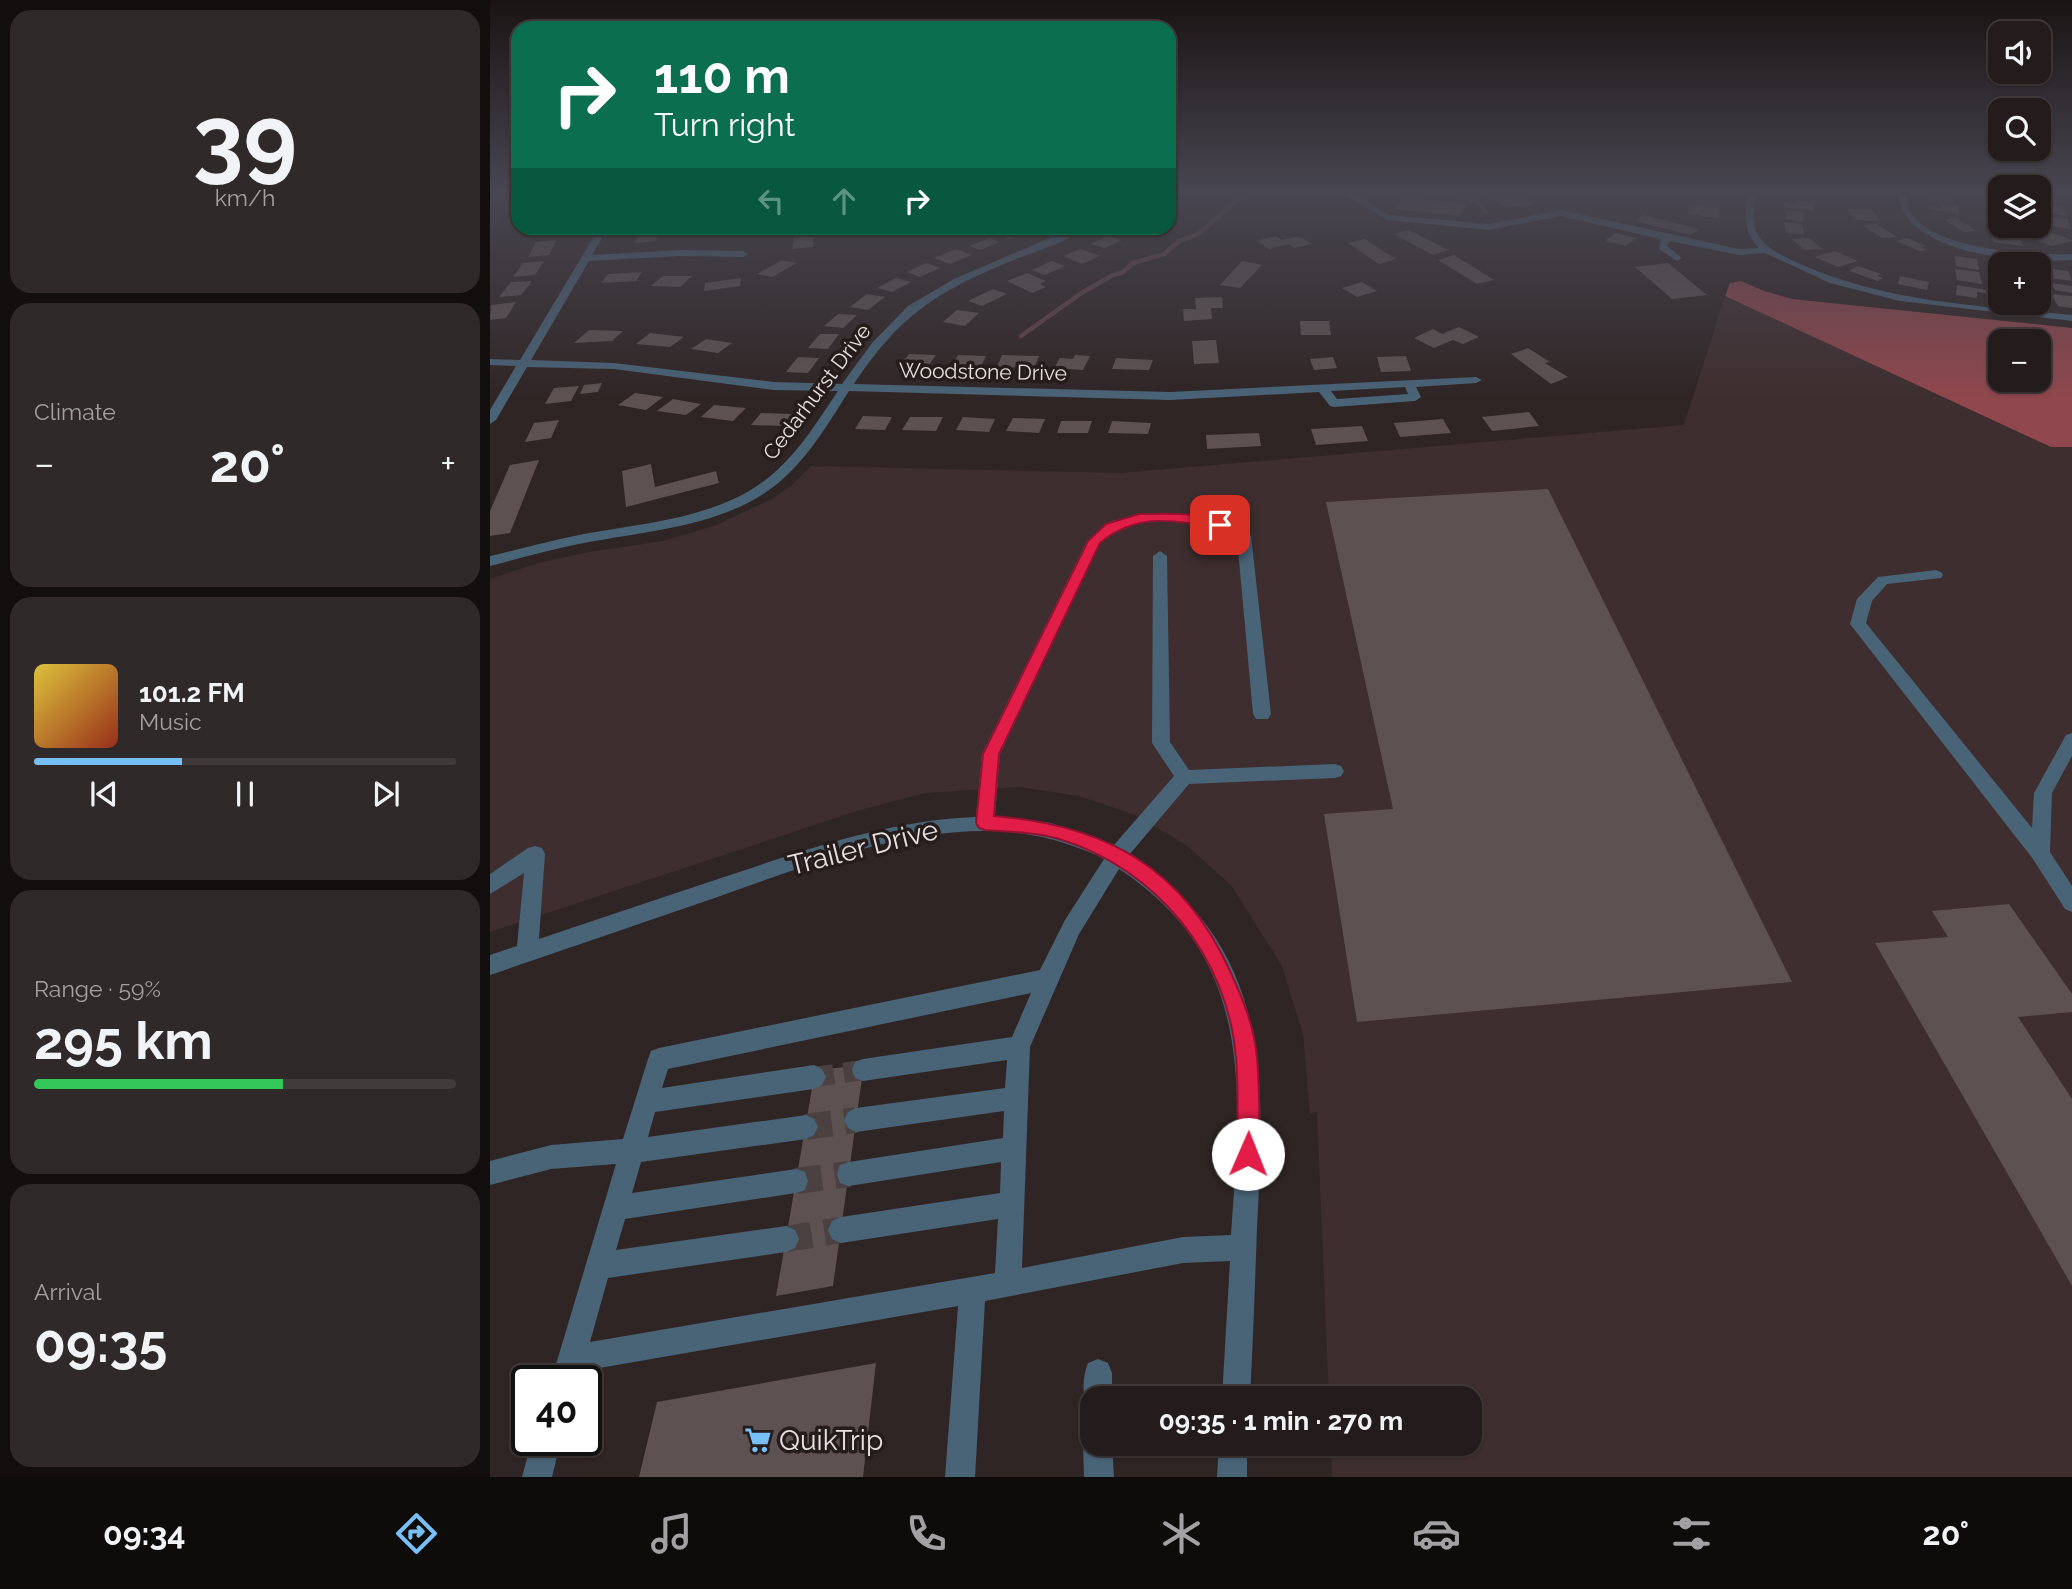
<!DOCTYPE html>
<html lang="en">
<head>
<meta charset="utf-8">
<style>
  body { margin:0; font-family:Raleway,sans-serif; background:#302929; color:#f1f3f6; height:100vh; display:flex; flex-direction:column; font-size:26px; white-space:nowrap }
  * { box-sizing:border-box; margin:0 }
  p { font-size:23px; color:#a3a1a3 }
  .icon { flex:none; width:38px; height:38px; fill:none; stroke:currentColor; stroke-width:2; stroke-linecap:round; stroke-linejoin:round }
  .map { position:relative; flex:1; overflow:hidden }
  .sheet { display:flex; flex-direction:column; gap:10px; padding:10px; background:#140f0f; width:490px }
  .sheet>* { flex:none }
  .guide { position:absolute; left:21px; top:21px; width:665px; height:214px; border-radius:21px; box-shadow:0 2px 5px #0004,0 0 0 2px #413a3b; background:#0b6e4f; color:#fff; overflow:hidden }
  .controls { position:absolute; left:1498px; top:21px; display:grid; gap:14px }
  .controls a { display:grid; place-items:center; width:63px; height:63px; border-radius:14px; background:#241c1c; box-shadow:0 2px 5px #0004,0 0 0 2px #413a3b; font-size:35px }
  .speed { position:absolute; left:21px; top:1365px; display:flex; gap:14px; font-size:35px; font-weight:700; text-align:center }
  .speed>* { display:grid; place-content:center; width:91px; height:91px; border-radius:50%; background:#241c1c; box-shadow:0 2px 5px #0004,0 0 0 2px #413a3b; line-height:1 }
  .speed .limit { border:4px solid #111; border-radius:10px; background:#fff; color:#111 }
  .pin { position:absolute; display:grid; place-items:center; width:60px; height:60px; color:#fff; margin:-30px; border-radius:14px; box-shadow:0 4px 10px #0006 }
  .me { position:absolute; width:77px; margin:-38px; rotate:1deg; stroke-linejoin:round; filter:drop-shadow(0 0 5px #0008) }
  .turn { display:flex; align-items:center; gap:24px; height:147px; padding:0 28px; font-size:32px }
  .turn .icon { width:91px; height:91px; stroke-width:2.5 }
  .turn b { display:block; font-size:49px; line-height:60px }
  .lanes { display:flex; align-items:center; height:66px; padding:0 28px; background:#0003; justify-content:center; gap:35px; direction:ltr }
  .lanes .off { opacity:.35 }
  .big { font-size:52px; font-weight:700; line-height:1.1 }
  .sheet .tile { flex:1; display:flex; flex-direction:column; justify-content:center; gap:10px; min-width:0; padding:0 24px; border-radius:21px; background:#302929 }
  .sheet .dial { align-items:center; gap:0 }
  .dial b { font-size:91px; line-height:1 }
  .song { display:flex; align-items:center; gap:21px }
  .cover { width:84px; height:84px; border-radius:10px; background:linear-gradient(135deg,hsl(50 70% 55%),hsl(10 70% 35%)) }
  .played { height:7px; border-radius:4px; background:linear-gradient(90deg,#76c0f7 35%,#413a3b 35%) }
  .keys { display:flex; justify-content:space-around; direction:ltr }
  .heat { display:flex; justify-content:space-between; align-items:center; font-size:38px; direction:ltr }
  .charge { height:10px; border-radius:5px; background:linear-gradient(90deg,#34c759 59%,#413a3b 0) }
  .trip { position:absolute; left:590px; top:1386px; width:402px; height:70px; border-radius:21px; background:#241c1c; box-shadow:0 2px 5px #0004,0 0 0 2px #413a3b; font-weight:700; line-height:70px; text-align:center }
  .dock { display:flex; height:112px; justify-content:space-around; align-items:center; background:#0e0b0b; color:#a3a1a3 }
  .dock .icon { width:49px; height:49px }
  .dock .current { color:#76c0f7 }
  .dock b { font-size:32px; color:#f1f3f6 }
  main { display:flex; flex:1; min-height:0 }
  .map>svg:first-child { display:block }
  .built { fill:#3e2e2f }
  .forest { fill:#90474d; fill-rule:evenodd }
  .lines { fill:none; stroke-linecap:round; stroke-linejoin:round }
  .stream { stroke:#614346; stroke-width:4.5 }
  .building { fill:#5d5151 }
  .minor-tunnel-far1 { stroke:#4b4141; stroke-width:20; stroke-dasharray:20 10; stroke-linecap:butt }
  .minor-tunnel { stroke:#4b4141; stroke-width:26; stroke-dasharray:26 13; stroke-linecap:butt }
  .minor { fill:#496377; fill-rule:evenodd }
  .route { fill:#e11d48; stroke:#92132f; stroke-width:2 }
  .labels { text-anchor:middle; stroke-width:7; stroke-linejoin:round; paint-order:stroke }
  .far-street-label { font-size:21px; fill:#e7e0e0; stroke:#261c1c }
  .near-street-label { font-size:28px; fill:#e7e0e0; stroke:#261c1c }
  .near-poi-label { font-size:28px; fill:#e7e0e0; stroke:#261c1c; text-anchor:start }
</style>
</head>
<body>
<main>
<section class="sheet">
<div class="tile dial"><b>39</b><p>km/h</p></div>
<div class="tile"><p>Climate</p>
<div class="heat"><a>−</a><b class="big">20°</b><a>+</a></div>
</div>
<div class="tile">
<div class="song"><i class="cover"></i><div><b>101.2 FM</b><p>Music</p></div></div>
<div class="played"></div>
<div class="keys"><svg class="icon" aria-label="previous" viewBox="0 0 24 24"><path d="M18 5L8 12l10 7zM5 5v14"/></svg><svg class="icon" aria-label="pause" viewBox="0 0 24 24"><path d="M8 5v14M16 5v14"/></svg><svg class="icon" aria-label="next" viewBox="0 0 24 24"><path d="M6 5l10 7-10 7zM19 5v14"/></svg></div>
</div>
<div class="tile"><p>Range · 59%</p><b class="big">295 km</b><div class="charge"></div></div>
<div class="tile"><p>Arrival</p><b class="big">09:35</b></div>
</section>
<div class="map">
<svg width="1582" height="1477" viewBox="0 0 1582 1477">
  <rect width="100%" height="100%" fill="#302525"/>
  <g class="built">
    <path d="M0 193 28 194 0 230Z"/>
    <path d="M1235 296 1561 447H1582V1477H842L841 1444H980V1398H839L827 1112 820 1113 813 1034 792 966 741 885 696 845 645 815 589 796 529 787 435 793 370 810 0 932V579L52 562 99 552 173 541 224 526 282 499 302 485 321 466 630 473 1194 425Z"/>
  </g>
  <path class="forest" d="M1251 281 1274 291 1302 299 1582 328V447H1561L1235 296 1240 283ZM1510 341H1549V380H1510Z"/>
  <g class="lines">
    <g class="stream">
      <path d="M967 193 989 203 995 211"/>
      <path d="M531 336 593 292 623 275 632 273 643 263 674 254 689 241 710 233 755 193"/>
    </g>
  </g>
  <g class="building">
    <path d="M1001 193H1033L1043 205 1012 207Z"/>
    <path d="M1442 193 1462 194 1463 202 1443 199Z"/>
    <path d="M910 197 976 204 971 216 904 209Z"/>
    <path d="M1305 200 1324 202 1323 211 1294 207V203L1305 204Z"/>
    <path d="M1452 204 1469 206V214L1440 209V207L1452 208Z"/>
    <path d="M1549 204 1574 208 1577 216 1549 212Z"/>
    <path d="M1199 205 1230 208 1229 218 1198 214Z"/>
    <path d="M1357 209 1382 210 1390 221 1365 220Z"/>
    <path d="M1296 210 1315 213 1313 222 1295 219Z"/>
    <path d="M1153 215 1209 229 1201 235 1145 221Z"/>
    <path d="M1549 215 1578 219 1581 229 1549 224Z"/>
    <path d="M1466 218 1488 231 1474 232 1453 219Z"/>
    <path d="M1294 222 1312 224 1314 234 1296 233Z"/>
    <path d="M1387 224 1407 237 1392 238 1372 225Z"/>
    <path d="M59 228H76L71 235 52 237Z"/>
    <path d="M220 228H253L248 233 215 234Z"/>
    <path d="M271 228H307L294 234 267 229Z"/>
    <path d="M525 228 539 231 519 239 508 234Z"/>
    <path d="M919 230 959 250 943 255 904 234Z"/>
    <path d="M171 231 165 241 144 243 150 233Z"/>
    <path d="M1558 231 1582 240V241L1561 246 1537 236Z"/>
    <path d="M1501 232 1530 236 1533 246 1503 242Z"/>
    <path d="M1125 233 1146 238 1136 246 1115 241Z"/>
    <path d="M324 236 323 247 302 249 304 238Z"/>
    <path d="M618 236 632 240 615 248 601 244Z"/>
    <path d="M786 236 792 240 809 236 822 244 804 248 798 244 779 249 767 241Z"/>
    <path d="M499 238 510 242 490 250 479 246Z"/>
    <path d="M1319 238 1333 249 1315 250 1301 239Z"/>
    <path d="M1418 238 1436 246 1431 247 1436 250 1430 251 1406 241Z"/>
    <path d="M875 239 890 249 906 259 889 264 858 243Z"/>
    <path d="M67 240 59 255 38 257 46 242Z"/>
    <path d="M466 249 482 255 460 264 444 258Z"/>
    <path d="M591 249 610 256 592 264 573 256Z"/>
    <path d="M1345 251 1368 261 1348 267 1325 257Z"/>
    <path d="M964 255 1004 280 987 284 948 260Z"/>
    <path d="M1465 256 1487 259 1489 270 1466 266Z"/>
    <path d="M292 260 307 263 282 277 267 274Z"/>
    <path d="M54 261 45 275 23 277 33 263Z"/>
    <path d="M562 261 575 266 555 275 542 270Z"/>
    <path d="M752 261 772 265 750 288 730 285Z"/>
    <path d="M436 263 450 268 430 277 417 272Z"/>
    <path d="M1178 263 1217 295 1182 299 1145 267Z"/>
    <path d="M1368 266 1391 274 1387 276 1393 278 1388 281 1359 271Z"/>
    <path d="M1557 268 1578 271 1582 281 1560 278Z"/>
    <path d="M1465 269 1489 272 1492 284 1467 280Z"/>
    <path d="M152 272 146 281 111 283 118 274Z"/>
    <path d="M537 273 556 281 550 284 556 287 542 293 517 281Z"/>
    <path d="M173 276H202L190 287 161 286Z"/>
    <path d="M1410 276 1439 282 1437 290 1408 284Z"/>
    <path d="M251 278 250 286 214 291 215 283Z"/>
    <path d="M406 278 421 282 402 292 387 288Z"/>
    <path d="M42 281 31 295 9 297 21 282Z"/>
    <path d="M872 282 887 291 867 297 852 288Z"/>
    <path d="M1561 283 1582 286V293L1565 290Z"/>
    <path d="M1467 285 1497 290V293L1487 292V298L1466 295Z"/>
    <path d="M503 289 517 294 492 306 478 301Z"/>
    <path d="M377 294 395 297 378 310 360 307Z"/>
    <path d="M1561 294 1582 296V308L1568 306Z"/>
    <path d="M732 297 733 308H721L722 319 694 321 693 309H706L705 298Z"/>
    <path d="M26 302 16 318 0 320 1 305Z"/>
    <path d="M467 310 489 313 475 326 453 322Z"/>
    <path d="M348 314 367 315 353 328 334 326Z"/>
    <path d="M810 321H839L841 335H811Z"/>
    <path d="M969 327 989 337 973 344 963 340 944 348 924 338 943 329 952 334Z"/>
    <path d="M99 330 133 331 122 341 84 343Z"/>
    <path d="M160 333 194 337 180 347 146 344Z"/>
    <path d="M330 334H349L338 349 318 348Z"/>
    <path d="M216 339 242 343 228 353 201 349Z"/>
    <path d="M726 340 729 363 704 364 702 341Z"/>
    <path d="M1038 348 1060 362 1055 363 1078 377 1061 384 1021 354Z"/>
    <path d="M419 354 446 355 439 365 411 364Z"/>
    <path d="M468 355 496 356 490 368 461 367Z"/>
    <path d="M512 355 549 356 544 368 507 367Z"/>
    <path d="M585 355 600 356 593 370 564 368 570 358 583 359Z"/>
    <path d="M916 356 921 371 891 372 887 357Z"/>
    <path d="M308 357 329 358 318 373 296 372Z"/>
    <path d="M843 357 847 368 824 370 820 359Z"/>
    <path d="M626 358 663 360 659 370 622 369Z"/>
    <path d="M112 383 108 392 90 394 94 385Z"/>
    <path d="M89 386 81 401 55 404 64 388Z"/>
    <path d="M145 393 173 397 156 410 128 405Z"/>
    <path d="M183 399 211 404 196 415 167 411Z"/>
    <path d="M224 405 256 408 243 421 211 417Z"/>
    <path d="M1039 412 1049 426 1002 431 992 417Z"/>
    <path d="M271 413 304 414 294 426 261 425Z"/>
    <path d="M373 416 402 417 395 430 365 429Z"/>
    <path d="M420 417H453L446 431 412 430Z"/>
    <path d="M473 417 505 419 499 432 466 430Z"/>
    <path d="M523 418 555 419 549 433 516 431Z"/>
    <path d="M953 419 961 433 910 437 904 423Z"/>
    <path d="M69 420 61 438 35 442 44 423Z"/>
    <path d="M571 421H602L598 433H567Z"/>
    <path d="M622 421 661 423 658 434 618 433Z"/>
    <path d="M872 426 878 441 826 445 821 429Z"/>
    <path d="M769 433 771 446 717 449 716 435Z"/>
    <path d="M49 460 20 533 0 536V511L20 465Z"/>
    <path d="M161 464 165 487 226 471 229 483 136 507 132 471Z"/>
    <path d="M1058 489 1302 982 867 1022 834 814 903 809 836 502Z"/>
    <path d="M1519 904 1582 994V1012L1528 1017 1582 1099V1286L1385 943 1458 937 1442 911Z"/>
    <path d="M374 1064 343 1286 286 1296 325 1071Z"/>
    <path d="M386 1363 373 1477H149L167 1402Z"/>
  </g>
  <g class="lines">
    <path class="minor-tunnel-far1" d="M324 1077 373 1070"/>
    <g class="minor-tunnel">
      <path d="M316 1127 366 1120"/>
      <path d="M306 1181 359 1174"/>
      <path d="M296 1239 351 1230"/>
    </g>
    <g class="minor">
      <path d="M851 193H862L899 215 999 224 1071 210 1249 249 1269 248C1252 231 1255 215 1259 193H1267C1265 205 1261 219 1266 231 1272 247 1293 256 1308 263 1394 302 1489 306 1582 315V321L1410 301 1340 283 1275 253 1249 255 1180 241 1177 246 1192 258 1187 261 1169 249 1171 239 1071 216 999 230 897 220Z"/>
      <path d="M1408 193H1416C1417 199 1417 205 1419 210 1437 249 1544 256 1582 254V260C1534 263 1414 256 1408 193Z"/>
      <path d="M109 228H118L102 255 190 250 253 251 258 254 253 257 190 256 99 261 41 360 124 363 284 382 352 384 382 343 418 306 464 279 583 228H593C580 242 540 253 521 261 446 292 409 316 364 384L680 392 986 377 992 380 986 383 926 387 931 397 925 401 844 407 840 406 829 392 680 400 359 391C340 421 321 453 295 477 243 526 161 530 94 543 62 549 31 558 0 566V556C31 549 62 540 94 534 159 522 234 518 285 472 311 449 329 419 348 391L284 390 124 369 37 367 6 420 0 424V410L26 366 0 365V359L30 360ZM915 387 918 394 847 399 841 391Z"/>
      <path d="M649 514C680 514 738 512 761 536L781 714 778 719H766L763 714 747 538C704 518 649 511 610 543L510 754 505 816 561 823 624 845 684 776 662 743 663 556 670 551 677 556 680 742 699 770 845 764 851 766 854 771 851 776 845 778 699 784 639 855C782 946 775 1078 767 1228 765 1285 763 1342 760 1398H732L740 1261 693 1263 495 1301 485 1477H455L468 1306 92 1371 89 1381H61L126 1164 61 1169 0 1185V1161L61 1145 133 1139 158 1059 161 1051 169 1048 550 970 575 920 614 859C603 853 591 849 580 845 463 803 321 865 210 903 140 927 70 951 0 975V955L27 946 34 873 0 894V874L38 848 45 846 52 848 55 854 49 939C111 918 174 897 237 876 318 849 400 820 486 817L492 754 597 541 616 524ZM629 869C766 958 751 1091 741 1235L693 1237 532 1268 540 1047 589 934ZM541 993 522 1037 373 1059 365 1062 362 1070 365 1078 373 1081 517 1060 515 1088 366 1108 358 1112 354 1120 358 1128 366 1132 514 1111 513 1138 359 1162 350 1165 347 1174 350 1183 359 1186 511 1162 510 1193 351 1217 342 1221 338 1230 342 1239 351 1243 508 1219 505 1273 100 1342 118 1278 296 1252 305 1248 309 1239 305 1230 296 1226 126 1250 135 1219 306 1193 315 1190 318 1181 315 1172 306 1169 142 1193 151 1162 316 1139 324 1135 328 1127 324 1119 316 1115 158 1137 165 1112 324 1089 332 1085 336 1077 332 1069 324 1065 172 1088 178 1069Z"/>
      <path d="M1446 570 1451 572 1453 575 1451 578 1397 584 1382 601 1376 623 1542 828 1544 793 1576 735 1582 733V756L1562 793 1560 852 1582 886V912L1575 909 1543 859 1360 624 1367 599 1388 577Z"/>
      <path d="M608 1359 618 1363 622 1373V1398H602V1410L598 1408C592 1394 592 1378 598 1363Z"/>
      <path d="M602 1432V1444H622L624 1477H594L593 1444 598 1434Z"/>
      <path d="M42 1440H71L62 1477H32Z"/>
      <path d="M729 1444H757V1477H727Z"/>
    </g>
  </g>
  <linearGradient id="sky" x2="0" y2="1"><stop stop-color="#1a1414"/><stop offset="0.48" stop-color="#484651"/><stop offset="1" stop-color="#484651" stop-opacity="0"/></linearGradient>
  <rect width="1582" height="400" fill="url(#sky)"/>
  <path class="route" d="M649 514C672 514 719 511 736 525L730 529C686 520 647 512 610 543L509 754 504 816C615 825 693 867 740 971 753 999 764 1026 767 1057 770 1089 769 1122 770 1154L766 1161 758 1165 751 1161 747 1154C747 1122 749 1089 746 1058 738 957 666 868 569 839 545 832 520 832 495 830L489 828 486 823 493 754 598 541 616 524Z"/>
  <defs>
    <g id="supermarket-bare" transform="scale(2.1)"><path d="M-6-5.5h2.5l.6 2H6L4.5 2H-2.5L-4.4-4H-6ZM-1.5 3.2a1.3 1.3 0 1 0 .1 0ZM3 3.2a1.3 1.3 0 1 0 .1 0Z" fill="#76c0f7" stroke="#261c1c" stroke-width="2.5" paint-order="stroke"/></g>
  </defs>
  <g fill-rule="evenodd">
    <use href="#supermarket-bare" x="268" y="1440"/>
  </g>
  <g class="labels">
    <g class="far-street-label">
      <text transform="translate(493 372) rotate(1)" y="7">Woodstone Drive</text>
      <text transform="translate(327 392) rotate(-53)" y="7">Cedarhurst Drive</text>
    </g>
    <g class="near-street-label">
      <text transform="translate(373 847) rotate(-14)" y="10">Trailer Drive</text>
    </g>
    <g class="near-poi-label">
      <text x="289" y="1450">QuikTrip</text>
    </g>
  </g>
</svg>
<div class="controls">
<a><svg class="icon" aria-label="sound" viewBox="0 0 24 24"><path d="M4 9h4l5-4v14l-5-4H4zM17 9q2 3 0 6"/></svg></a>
<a><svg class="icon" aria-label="search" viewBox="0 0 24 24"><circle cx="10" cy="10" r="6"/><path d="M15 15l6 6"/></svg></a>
<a><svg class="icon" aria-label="layers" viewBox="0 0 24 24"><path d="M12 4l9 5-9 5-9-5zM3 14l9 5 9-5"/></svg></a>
<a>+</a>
<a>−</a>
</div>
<div class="speed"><div class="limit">40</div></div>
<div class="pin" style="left:730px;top:525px;background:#d93025"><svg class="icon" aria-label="arrive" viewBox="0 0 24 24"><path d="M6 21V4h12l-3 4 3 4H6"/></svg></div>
<svg class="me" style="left:758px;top:1154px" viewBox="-20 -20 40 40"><circle r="19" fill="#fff"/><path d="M0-13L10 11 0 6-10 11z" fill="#e11d48"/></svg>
<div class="trip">09:35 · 1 min · 270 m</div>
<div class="guide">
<div class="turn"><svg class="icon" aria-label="right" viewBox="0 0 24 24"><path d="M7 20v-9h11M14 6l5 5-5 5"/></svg><div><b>110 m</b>Turn right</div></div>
<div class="lanes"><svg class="icon off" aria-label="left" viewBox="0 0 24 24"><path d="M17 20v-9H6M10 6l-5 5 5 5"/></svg><svg class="icon off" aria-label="ahead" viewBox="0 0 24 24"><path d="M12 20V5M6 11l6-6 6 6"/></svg><svg class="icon" aria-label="right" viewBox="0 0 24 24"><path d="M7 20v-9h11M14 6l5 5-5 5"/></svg></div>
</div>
</div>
</main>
<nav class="dock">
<b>09:34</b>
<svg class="icon current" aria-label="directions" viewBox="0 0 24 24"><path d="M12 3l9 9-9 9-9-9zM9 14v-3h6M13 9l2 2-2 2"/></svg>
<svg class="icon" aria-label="music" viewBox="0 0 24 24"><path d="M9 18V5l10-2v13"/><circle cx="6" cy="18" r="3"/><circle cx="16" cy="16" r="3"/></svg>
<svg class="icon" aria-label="phone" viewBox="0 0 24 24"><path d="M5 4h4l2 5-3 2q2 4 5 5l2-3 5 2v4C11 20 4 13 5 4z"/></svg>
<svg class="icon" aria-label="climate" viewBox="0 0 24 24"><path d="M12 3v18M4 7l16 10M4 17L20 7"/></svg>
<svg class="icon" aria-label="car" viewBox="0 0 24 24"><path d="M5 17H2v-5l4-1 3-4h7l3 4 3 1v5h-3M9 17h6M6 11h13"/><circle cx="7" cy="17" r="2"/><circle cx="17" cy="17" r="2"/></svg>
<svg class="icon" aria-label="filters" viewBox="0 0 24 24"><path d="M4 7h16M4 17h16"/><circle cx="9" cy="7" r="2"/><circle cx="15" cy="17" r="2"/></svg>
<b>20°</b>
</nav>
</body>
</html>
